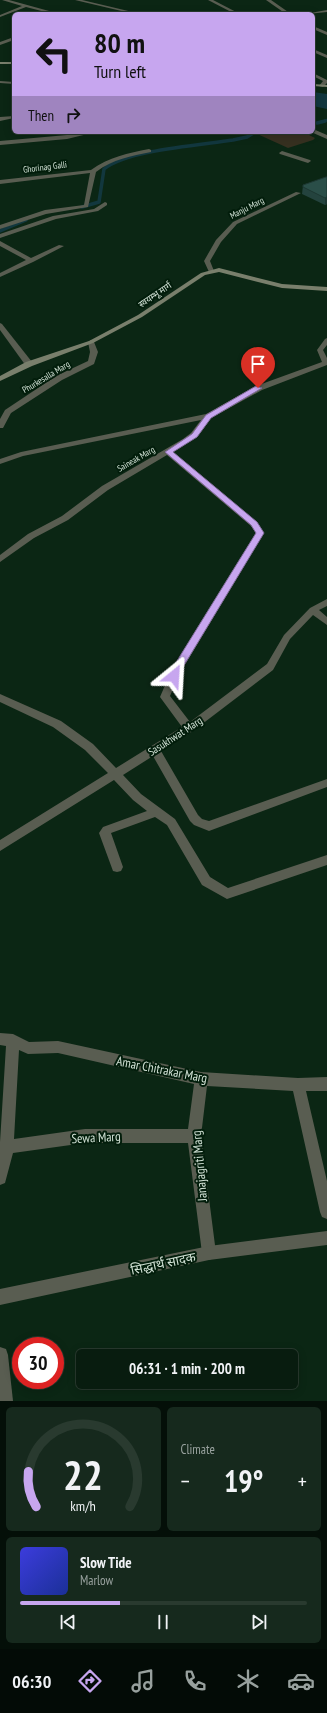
<!DOCTYPE html>
<html lang="en">
<head>
<meta charset="utf-8">
<style>
  body { margin:0; font-family:"PT Sans Narrow","Noto Sans Devanagari",sans-serif; background:#16291d; color:#f1f3f6; height:100vh; display:flex; flex-direction:column; font-size:15px; white-space:nowrap }
  * { box-sizing:border-box; margin:0 }
  p { font-size:13px; color:#98a19e }
  .icon { flex:none; width:22px; height:22px; fill:none; stroke:currentColor; stroke-width:2; stroke-linecap:round; stroke-linejoin:round }
  .map { position:relative; height:1401px; overflow:hidden }
  .panel { display:flex; flex-direction:column; gap:6px; padding:6px; background:#040f08; flex:1 }
  .panel>* { flex:none }
  .top-card { position:absolute; left:12px; top:12px; width:303px; height:122px; border-radius:6px; box-shadow:0 2px 10px #0003,0 0 0 1px #293a2f; background:#c7a6ef; color:#111; overflow:hidden }
  .speed { position:absolute; left:12px; top:1337px; display:flex; gap:8px; font-size:20px; font-weight:700; text-align:center }
  .speed>* { display:grid; place-content:center; width:52px; height:52px; border-radius:50%; background:#081c0f; box-shadow:0 2px 10px #0003,0 0 0 1px #293a2f; line-height:1 }
  .speed .limit { border:6px solid #d22; background:#fff; color:#111 }
  .pin { position:absolute; display:grid; place-items:center; width:34px; height:34px; color:#fff; margin:-41px -17px; border-radius:50% 50% 50% 0; rotate:-45deg; box-shadow:0 0 4px #0007 }
  .pin .icon { rotate:45deg }
  .me { position:absolute; width:44px; margin:-22px; rotate:27deg; stroke-linejoin:round; filter:drop-shadow(0 0 3px #0008) }
  .turn { display:flex; align-items:center; gap:14px; height:84px; padding:0 16px; font-size:18px }
  .turn .icon { width:52px; height:52px; stroke-width:2.5 }
  .turn b { display:block; font-size:28px; line-height:34px }
  .then { display:flex; align-items:center; height:38px; padding:0 16px; background:#0003; gap:8px; font-size:15px }
  .big { font-size:30px; font-weight:700; line-height:1.1 }
  .panel .card { flex:1; display:flex; flex-direction:column; justify-content:center; gap:6px; min-width:0; padding:0 14px; border-radius:6px; background:#16291d }
  .panel .dial { align-items:center; gap:0 }
  .dial svg { height:104px; overflow:visible; fill:none; stroke:#293a2f; stroke-width:7; stroke-linecap:round; text-anchor:middle }
  .dial text { fill:#f1f3f6; stroke:none }
  .song { display:flex; align-items:center; gap:12px }
  .cover { width:48px; height:48px; border-radius:6px; background:linear-gradient(135deg,hsl(240 70% 55%),hsl(230 70% 35%)) }
  .played { height:4px; border-radius:2px; background:linear-gradient(90deg,#c7a6ef 35%,#293a2f 35%) }
  .keys { display:flex; justify-content:space-around; direction:ltr }
  .heat { display:flex; justify-content:space-between; align-items:center; font-size:22px; direction:ltr }
  .panel .tiles { flex:1; display:grid; gap:6px; grid-template-columns:1fr 1fr }
  .card:last-child { grid-column:span 2 }
  .trip { position:absolute; left:76px; top:1349px; width:222px; height:40px; border-radius:6px; background:#081c0f; box-shadow:0 2px 10px #0003,0 0 0 1px #293a2f; font-weight:700; line-height:40px; text-align:center }
  .tab-bar { display:flex; height:64px; justify-content:space-around; align-items:center; background:#030b06; color:#98a19e }
  .tab-bar .icon { width:28px; height:28px }
  .tab-bar .on { color:#c7a6ef }
  .tab-bar b { font-size:18px; color:#f1f3f6 }
  .map>svg:first-child { display:block }
  .green { fill:#363020 }
  .water { fill:#12373e }
  .lines { fill:none; stroke-linecap:round; stroke-linejoin:round }
  .stream-far1 { stroke:#12373e; stroke-width:2.5 }
  .stream { stroke:#12373e; stroke-width:3.5 }
  .minor { fill:#595d51; fill-rule:evenodd }
  .tertiary { fill:#595d51; fill-rule:evenodd }
  .secondary { fill:#797f6c; fill-rule:evenodd }
  .wall { fill:#24433e }
  .shaded-wall { fill:#1d3732 }
  .building { fill:#2a4e48; stroke:#1d3732 }
  .route { fill:#c7a6ef; stroke:#816c9b }
  .labels { text-anchor:middle; stroke-width:4; stroke-linejoin:round; paint-order:stroke }
  .far-street-label { font-size:9px; fill:#d2e2d6; stroke:#021d0b }
  .street-label { font-size:11px; fill:#d2e2d6; stroke:#021d0b }
  .near-street-label { font-size:13px; fill:#d2e2d6; stroke:#021d0b }
</style>
</head>
<body>
<div class="map">
<svg width="327" height="1401" viewBox="0 0 327 1401">
  <rect width="100%" height="100%" fill="#0b2614"/>
  <path class="green" d="M253 132H303L315 138 313 140 288 148Z"/>
  <path class="water" d="M313 92 327 94V109L313 106Z"/>
  <g class="lines">
    <path class="stream-far1" d="M322 122 327 120"/>
    <g class="stream">
      <path d="M317 123 325 121"/>
      <path d="M82 207 99 202 104 169C127 150 201 145 233 140L247 137 255 132"/>
      <path d="M0 231 26 220"/>
    </g>
    <g class="minor">
      <path d="M2 0H9L60 14H53L26 7 0 17V15L22 6Z"/>
      <path d="M75 0H82L141 14H134Z"/>
      <path d="M208 0H213L240 14H235Z"/>
      <path d="M266 0H271L291 14H286Z"/>
      <path d="M327 10V12L308 14 310 13Z"/>
      <path d="M313 26 327 32V35L313 29Z"/>
      <path d="M14 37V40L0 45V42Z"/>
      <path d="M313 49 327 55V58L313 52Z"/>
      <path d="M313 73 327 80V83L323 87 319 86 323 81 313 76Z"/>
      <path d="M14 116V118L0 121V117Z"/>
      <path d="M85 132H96L67 139 0 145V141L67 135Z"/>
      <path d="M149 149 151 150V152C131 156 113 159 96 172L88 207 46 214 0 229V225L45 210 84 205 90 173 0 184V180L91 170C109 157 128 153 149 149Z"/>
      <path d="M282 151 310 160 311 161 308 163 280 154 279 153Z"/>
      <path d="M296 192 301 193 237 224 221 242 210 261 214 271 209 272 204 261 216 240 233 222Z"/>
      <path d="M105 202 107 203V205L98 211 56 219 0 238V234L53 216 94 209Z"/>
      <path d="M0 241 31 258 59 245 64 246 33 262 0 277V273L26 260 0 246Z"/>
      <path d="M0 323 2 324 32 362V366H26L0 330Z"/>
      <path d="M327 338V345L323 350 327 358V365L262 390 211 418 197 437 173 452 257 522 264 533 180 673 170 696 190 722 267 664 284 635 310 608 327 599V606L319 610 327 617V625L313 615 290 639 273 670 193 731 161 751 198 815 202 819 209 821 327 779V787L209 831 194 825 190 821 153 756 123 775 141 794 175 819 210 877 228 888 327 855V865L227 899 202 885 167 825 155 817 111 833 123 867 121 871 117 872 113 871 99 833 103 827 147 811 133 800 114 780 0 851V840L108 773 85 750 53 727 0 702V694L61 721 93 744 116 768 182 727 160 697 172 669 256 533 251 526 167 455 108 490 68 520 34 538 0 562V555L28 534 62 516 102 486 183 439 191 433 201 420 23 456 0 464V459L21 452 206 414 256 386 322 362 317 350 325 339Z"/>
      <path d="M91 340 94 342 98 352 94 364 62 380 11 413 3 428H0V419L5 410 56 376 88 361 90 352 88 342Z"/>
      <path d="M0 1033 13 1034 29 1042 58 1041 201 1072 298 1078 327 1077V1091H306L327 1181V1219L322 1217 320 1212 293 1091 207 1086 201 1136 216 1253 214 1258 209 1260 204 1258 202 1253 188 1143H85L13 1153 5 1183 0 1185V1142L6 1046 0 1045ZM19 1050 28 1054 58 1053 194 1084 188 1129H85L14 1139Z"/>
      <path d="M0 1347 6 1349 8 1355 13 1401H0Z"/>
    </g>
    <g class="tertiary">
      <path d="M0 81 14 82V84L0 83Z"/>
      <path d="M313 129 327 135V139L311 132H313Z"/>
      <path d="M327 1231V1245L209 1260 0 1305V1289L209 1246Z"/>
    </g>
    <g class="secondary">
      <rect x="0" y="62" width="14" height="2"/>
      <path d="M313 84 327 85V87L313 86Z"/>
      <path d="M219 268 282 284 327 287V291L282 288 219 272 205 275 142 317 93 343 32 366 0 381V376L26 362 89 341 138 315 201 273Z"/>
    </g>
  </g>
  <path class="wall" d="M327 177V204L325 205 302 194 303 185Z"/>
  <path class="shaded-wall" d="M327 197V204L325 205V198Z"/>
  <path class="building" d="M326 177H327V197L325 198 303 187V185Z"/>
  <path class="route" d="M256 386 262 388 211 418 197 437 173 452 257 522 264 533 180 672 177 679 174 680 169 676 172 669 256 533 251 525 165 452 192 434 206 415Z"/>
  <g class="labels">
    <g class="far-street-label">
      <text transform="translate(45 167) rotate(-7)" y="3">Ghorinag Galli</text>
      <text transform="translate(247 208) rotate(-27)" y="3">Manju Marg</text>
      <text transform="translate(155 295) rotate(-34)" y="3">स्वयम्भू मार्ग</text>
      <text transform="translate(46 377) rotate(-31)" y="3">Phurkesalla Marg</text>
      <text transform="translate(136 459) rotate(-30)" y="3">Saineak Marg</text>
    </g>
    <g class="street-label">
      <text transform="translate(175 736) rotate(-33)" y="4">Sasukhwat Marg</text>
    </g>
    <g class="near-street-label">
      <text transform="translate(162 1069) rotate(11)" y="5">Amar Chitrakar Marg</text>
      <text transform="translate(96 1137) rotate(-3)" y="5">Sewa Marg</text>
      <text transform="translate(199 1166) rotate(-95)" y="5">Janajagriti Marg</text>
      <text transform="translate(163 1263) rotate(-12)" y="5">सिद्धार्थ सादक</text>
    </g>
  </g>
</svg>
<div class="speed"><div class="limit">30</div></div>
<div class="pin" style="left:258px;top:388px;background:#d93025"><svg class="icon" aria-label="arrive" viewBox="0 0 24 24"><path d="M6 21V4h12l-3 4 3 4H6"/></svg></div>
<svg class="me" style="left:174px;top:676px" viewBox="-20 -20 40 40"><path d="M0-17L14 15 0 8-14 15z" fill="#c7a6ef" stroke="#fff" stroke-width="4"/></svg>
<div class="trip">06:31 · 1 min · 200 m</div>
<div class="top-card">
<div class="turn"><svg class="icon" aria-label="left" viewBox="0 0 24 24"><path d="M17 20v-9H6M10 6l-5 5 5 5"/></svg><div><b>80 m</b>Turn left</div></div>
<div class="then">Then<svg class="icon" aria-label="right" viewBox="0 0 24 24"><path d="M7 20v-9h11M14 6l5 5-5 5"/></svg></div>
</div>
</div>
<section class="panel">
<div class="tiles">
<div class="card dial"><svg viewBox="0 0 100 80">
<path d="M14 69A42 42 0 1 1 86 69"/>
<path d="M14 69A42 42 0 0 1 8 42" stroke="#c7a6ef"/>
<text x="50" y="56" font-size="32" font-weight="700">22</text>
<text x="50" y="72" font-size="11">km/h</text>
</svg></div>
<div class="card"><p>Climate</p>
<div class="heat"><a>−</a><b class="big">19°</b><a>+</a></div>
</div>
<div class="card">
<div class="song"><i class="cover"></i><div><b>Slow Tide</b><p>Marlow</p></div></div>
<div class="played"></div>
<div class="keys"><svg class="icon" aria-label="previous" viewBox="0 0 24 24"><path d="M18 5L8 12l10 7zM5 5v14"/></svg><svg class="icon" aria-label="pause" viewBox="0 0 24 24"><path d="M8 5v14M16 5v14"/></svg><svg class="icon" aria-label="next" viewBox="0 0 24 24"><path d="M6 5l10 7-10 7zM19 5v14"/></svg></div>
</div>
</div>
</section>
<nav class="tab-bar">
<b>06:30</b>
<svg class="icon on" aria-label="directions" viewBox="0 0 24 24"><path d="M12 3l9 9-9 9-9-9zM9 14v-3h6M13 9l2 2-2 2"/></svg>
<svg class="icon" aria-label="music" viewBox="0 0 24 24"><path d="M9 18V5l10-2v13"/><circle cx="6" cy="18" r="3"/><circle cx="16" cy="16" r="3"/></svg>
<svg class="icon" aria-label="phone" viewBox="0 0 24 24"><path d="M5 4h4l2 5-3 2q2 4 5 5l2-3 5 2v4C11 20 4 13 5 4z"/></svg>
<svg class="icon" aria-label="climate" viewBox="0 0 24 24"><path d="M12 3v18M4 7l16 10M4 17L20 7"/></svg>
<svg class="icon" aria-label="car" viewBox="0 0 24 24"><path d="M5 17H2v-5l4-1 3-4h7l3 4 3 1v5h-3M9 17h6M6 11h13"/><circle cx="7" cy="17" r="2"/><circle cx="17" cy="17" r="2"/></svg>
</nav>
</body>
</html>
